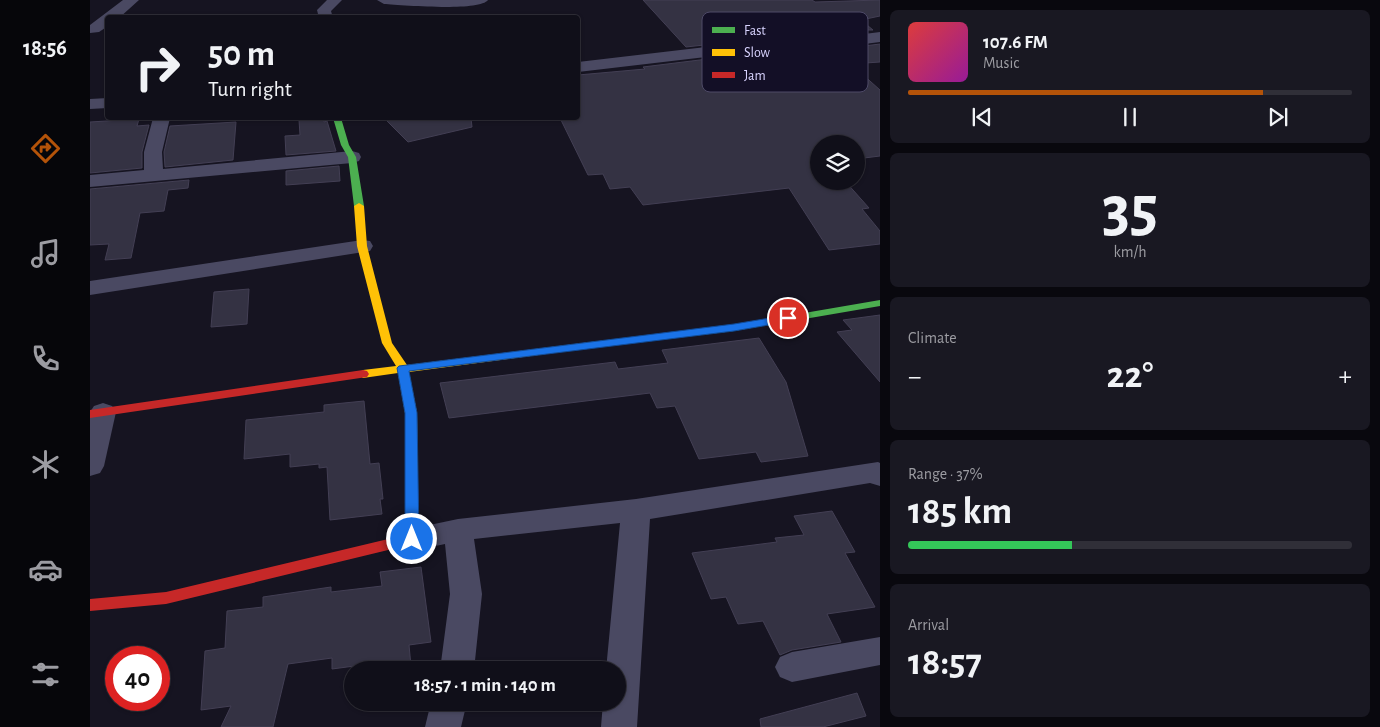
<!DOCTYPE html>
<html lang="en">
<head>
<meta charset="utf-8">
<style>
  body { margin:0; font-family:"Alegreya Sans",sans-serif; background:#191822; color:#f1f3f6; height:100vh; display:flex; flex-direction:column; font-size:19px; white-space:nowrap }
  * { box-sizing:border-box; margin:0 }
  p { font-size:16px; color:#9c9ca2 }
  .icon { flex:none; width:28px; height:28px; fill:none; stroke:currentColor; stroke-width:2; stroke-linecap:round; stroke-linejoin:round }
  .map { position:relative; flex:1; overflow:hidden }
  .drawer { display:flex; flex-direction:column; gap:10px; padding:10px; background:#09080e; width:500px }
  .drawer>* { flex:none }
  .guide { position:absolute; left:15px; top:15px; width:475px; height:105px; border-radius:5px; box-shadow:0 1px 4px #0004,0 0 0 1px #302f38; background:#100f19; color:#f1f3f6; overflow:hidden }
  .buttons { position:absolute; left:720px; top:135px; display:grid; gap:10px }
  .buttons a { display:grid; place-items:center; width:55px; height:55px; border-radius:50%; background:#100f19; box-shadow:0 1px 4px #0004,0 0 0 1px #302f38; font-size:25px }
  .speed { position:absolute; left:15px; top:646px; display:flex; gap:10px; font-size:25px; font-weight:700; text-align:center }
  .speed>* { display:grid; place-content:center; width:65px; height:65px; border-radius:50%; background:#100f19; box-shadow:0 1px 4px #0004,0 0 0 1px #302f38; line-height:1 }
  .speed .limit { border:8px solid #d22; background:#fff; color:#111 }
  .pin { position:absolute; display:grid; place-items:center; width:42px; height:42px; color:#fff; margin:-21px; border:2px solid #fff; border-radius:50%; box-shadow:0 1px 5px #0007 }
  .me { position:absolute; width:55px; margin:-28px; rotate:0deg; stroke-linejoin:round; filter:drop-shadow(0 0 4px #0008) }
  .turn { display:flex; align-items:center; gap:18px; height:105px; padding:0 20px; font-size:22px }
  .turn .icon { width:65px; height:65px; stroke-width:2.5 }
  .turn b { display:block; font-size:35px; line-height:42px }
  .big { font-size:38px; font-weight:700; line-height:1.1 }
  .drawer .widget { flex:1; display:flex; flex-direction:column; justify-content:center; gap:8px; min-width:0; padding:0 18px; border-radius:8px; background:#191822 }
  .drawer .dial { align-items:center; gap:0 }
  .dial b { font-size:65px; line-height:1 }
  .song { display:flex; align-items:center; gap:15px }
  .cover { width:60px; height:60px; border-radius:8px; background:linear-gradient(135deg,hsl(0 70% 55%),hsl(300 70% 35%)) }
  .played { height:5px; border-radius:2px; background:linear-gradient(90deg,#b45309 80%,#302f38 80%) }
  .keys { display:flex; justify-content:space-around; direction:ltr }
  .heat { display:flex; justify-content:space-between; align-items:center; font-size:28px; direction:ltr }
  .charge { height:8px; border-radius:4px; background:linear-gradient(90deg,#34c759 37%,#302f38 0) }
  .trip { position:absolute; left:254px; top:661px; width:282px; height:50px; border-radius:25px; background:#100f19; box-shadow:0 1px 4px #0004,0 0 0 1px #302f38; font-weight:700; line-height:50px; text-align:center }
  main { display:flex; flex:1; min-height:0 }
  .dock { display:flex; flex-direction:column; width:90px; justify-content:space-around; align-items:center; background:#06060a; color:#9c9ca2 }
  .dock .icon { width:35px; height:35px }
  .dock .selected { color:#b45309 }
  .dock b { font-size:22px; color:#f1f3f6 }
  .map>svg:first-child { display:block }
  .building { fill:#343243; stroke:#433f54 }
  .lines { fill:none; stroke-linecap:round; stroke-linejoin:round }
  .street { fill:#4a4962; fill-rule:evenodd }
  .fast { fill:#4caf50; fill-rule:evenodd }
  .slow { fill:#ffc107; fill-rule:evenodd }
  .jam { fill:#c62828; fill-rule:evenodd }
  .route { fill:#1a73e8; stroke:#114b97 }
  .key { fill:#130f26; stroke:#4e4a67; stroke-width:1 }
  .key-label { font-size:14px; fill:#d9d4ff }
</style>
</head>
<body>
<main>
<nav class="dock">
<b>18:56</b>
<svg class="icon selected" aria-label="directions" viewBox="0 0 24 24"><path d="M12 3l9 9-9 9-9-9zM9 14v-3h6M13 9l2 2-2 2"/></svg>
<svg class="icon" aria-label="music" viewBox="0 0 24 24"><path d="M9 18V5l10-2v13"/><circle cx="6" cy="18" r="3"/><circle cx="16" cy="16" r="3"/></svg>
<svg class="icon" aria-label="phone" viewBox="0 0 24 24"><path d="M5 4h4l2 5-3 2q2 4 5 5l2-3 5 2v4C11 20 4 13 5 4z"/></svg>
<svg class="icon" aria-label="climate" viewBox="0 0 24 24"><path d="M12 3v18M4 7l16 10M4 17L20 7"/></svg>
<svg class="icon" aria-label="car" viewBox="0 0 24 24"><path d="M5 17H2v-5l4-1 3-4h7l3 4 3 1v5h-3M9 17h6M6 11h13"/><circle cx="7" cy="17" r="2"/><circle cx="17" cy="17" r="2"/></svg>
<svg class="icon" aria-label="filters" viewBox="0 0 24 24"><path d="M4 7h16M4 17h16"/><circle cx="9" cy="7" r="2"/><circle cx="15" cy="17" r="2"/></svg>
</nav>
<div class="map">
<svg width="790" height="727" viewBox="0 0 790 727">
  <rect width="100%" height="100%" fill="#161421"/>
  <g class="building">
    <path d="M553 0H722L725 2 790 0V16L771 20 783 30H774L776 32 735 37 650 41 596 47Z"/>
    <path d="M790 44V62L761 64 790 90V156L766 159V144H729V181H755L779 208 772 209 790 231V244L739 250 699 188 553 205 540 187 520 189 513 174 498 175 470 118H488V75L555 69 553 67 650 55 735 51Z"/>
    <path d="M234 118V122L237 121 246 151 196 155 195 136 210 135 209 120Z"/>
    <path d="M294 118H381L382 127 318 142Z"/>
    <path d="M49 119 47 126 59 125 52 152V168L0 173V122Z"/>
    <path d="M146 122 143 160 75 167 74 152 80 126Z"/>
    <path d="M249 166 250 181 196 185V171Z"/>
    <path d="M99 180 98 188 78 190 74 211 50 213 41 258 15 260 19 244 0 245V189Z"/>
    <path d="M159 289 157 324 121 327 124 292Z"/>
    <path d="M790 315V382L747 332 762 330 753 320Z"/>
    <path d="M669 338 696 382 718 456 671 462 666 452 609 459 585 406 567 408 560 393 359 418 350 383 525 362 528 369 578 363 572 350Z"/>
    <path d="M274 401 280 464 289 463 293 499H290L292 514 240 520 237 467 229 468V464L200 467V454L154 459 156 420 234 412V405Z"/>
    <path d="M742 511 765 552 755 553 785 607 737 614 751 642 702 650 690 655 673 621 648 624 636 597 621 599 602 553 687 542 685 538 714 535 704 516Z"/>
    <path d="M331 567 341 642 319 645 321 666 291 670H270L272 665 242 669V658L198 664 183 727H131L141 706 111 710 115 651 135 648 137 611 173 607V597L241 587V592L292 586 290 572Z"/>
    <path d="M767 693 776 716 733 727H671L670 719Z"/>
  </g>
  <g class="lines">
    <g class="street">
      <path d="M33 0H49L29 18H18V26L9 32 0 33V25Z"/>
      <path d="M237 0H252L241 11 243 18H229L227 10Z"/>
      <path d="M287 0H398C389 12 311 5 294 4Z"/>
      <path d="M790 32V42L735 49 650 53 488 72V62L650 43 735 39Z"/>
      <path d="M18 98V108L0 109V99Z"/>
      <path d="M63 118H80L72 152 73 169 262 151 269 153 271 157 269 161 262 163 0 187V175L54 170V152Z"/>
      <path d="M272 240 280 241 283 246 280 251 0 295V281Z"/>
      <path d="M13 403 22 406 26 412 14 466 10 473 0 476V412L4 406Z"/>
      <path d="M788 462 790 463V486L780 483 560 519 547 727H511L513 702H528V670H516L530 523 384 539 392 594 384 670H350L360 594 355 544 322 551 311 547 307 539 311 531 368 519 546 499Z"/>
      <path d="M790 637V665L702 682 690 677 685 667 690 657 702 652Z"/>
      <path d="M341 702H377L371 727H335Z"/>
    </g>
    <g class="fast">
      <path d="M243 118H251L259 145 266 157 274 206 272 208 269 209 264 206 258 157 251 145Z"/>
      <path d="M790 300V306L644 331 501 348 496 345 501 342 644 325Z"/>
    </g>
    <path class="slow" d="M269 203 274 206 277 246 302 343 317 365 501 342 506 345 501 348 319 372 327 413 328 487 327 490H317L316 487 315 413 308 373 273 378 267 374 273 370 306 366 292 343 267 246 264 206Z"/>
    <g class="jam">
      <path d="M273 370 277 371 279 374 277 377 0 418V410Z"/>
      <path d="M322 482 327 484 328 487 329 539 327 543 76 604 0 611V599L76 592 315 535 316 487 317 484Z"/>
    </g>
  </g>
  <path class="route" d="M698 315 702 316 704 318 702 321 644 331 319 371 327 413 329 539 327 543 322 544 317 543 315 539V413L307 368 309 366 644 324Z"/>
  <rect x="612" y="12" width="166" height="80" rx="8" class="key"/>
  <rect x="622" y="27" width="23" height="6" fill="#4caf50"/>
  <rect x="622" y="49" width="23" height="7" fill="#ffc107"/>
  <rect x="622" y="72" width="23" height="6" fill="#c62828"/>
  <g class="key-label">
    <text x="654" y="35">Fast</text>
    <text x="654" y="57">Slow</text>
    <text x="654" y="80">Jam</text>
  </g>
</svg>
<div class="buttons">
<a><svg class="icon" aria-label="layers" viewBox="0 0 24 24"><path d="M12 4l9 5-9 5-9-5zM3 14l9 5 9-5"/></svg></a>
</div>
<div class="speed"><div class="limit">40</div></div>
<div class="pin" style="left:698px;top:318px;background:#d93025"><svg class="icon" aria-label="arrive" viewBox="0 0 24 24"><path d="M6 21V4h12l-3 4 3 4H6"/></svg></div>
<svg class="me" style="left:322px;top:539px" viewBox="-20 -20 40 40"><circle r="17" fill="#1a73e8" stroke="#fff" stroke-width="3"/><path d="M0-11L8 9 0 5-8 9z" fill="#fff"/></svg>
<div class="trip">18:57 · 1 min · 140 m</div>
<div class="guide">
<div class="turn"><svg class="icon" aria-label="right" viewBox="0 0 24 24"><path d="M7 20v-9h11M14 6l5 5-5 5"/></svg><div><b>50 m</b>Turn right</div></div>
</div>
</div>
<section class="drawer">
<div class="widget">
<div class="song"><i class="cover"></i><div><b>107.6 FM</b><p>Music</p></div></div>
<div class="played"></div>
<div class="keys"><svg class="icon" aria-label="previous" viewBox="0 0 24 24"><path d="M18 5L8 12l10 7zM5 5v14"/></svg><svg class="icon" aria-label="pause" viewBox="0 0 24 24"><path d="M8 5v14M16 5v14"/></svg><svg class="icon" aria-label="next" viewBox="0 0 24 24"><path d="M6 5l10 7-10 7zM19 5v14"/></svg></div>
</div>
<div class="widget dial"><b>35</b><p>km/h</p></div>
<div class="widget"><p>Climate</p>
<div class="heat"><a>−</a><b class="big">22°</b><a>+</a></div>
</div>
<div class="widget"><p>Range · 37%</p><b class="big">185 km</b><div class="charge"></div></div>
<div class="widget"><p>Arrival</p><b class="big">18:57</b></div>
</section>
</main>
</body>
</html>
